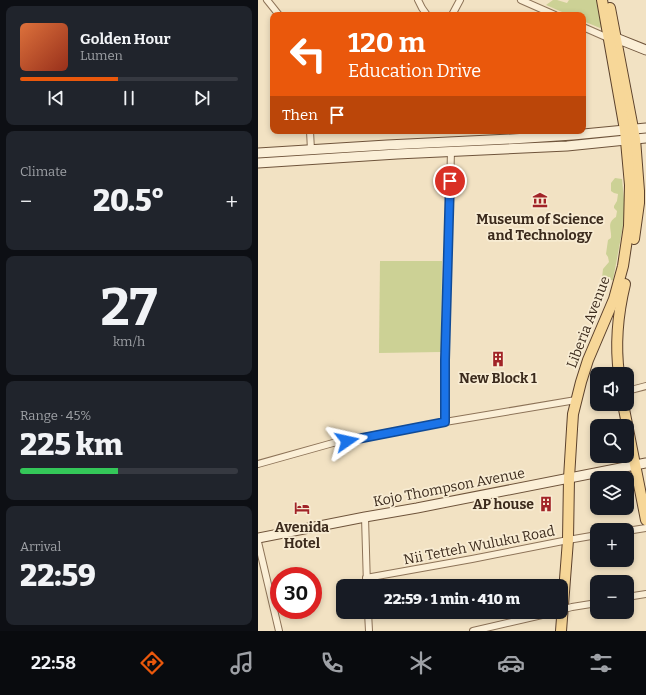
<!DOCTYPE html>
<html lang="en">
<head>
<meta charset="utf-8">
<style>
  body { margin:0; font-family:Bitter,serif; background:#20242c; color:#f1f3f6; height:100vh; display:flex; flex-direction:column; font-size:15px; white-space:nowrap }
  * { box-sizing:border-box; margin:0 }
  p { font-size:13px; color:#9ea1a6 }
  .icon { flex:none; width:22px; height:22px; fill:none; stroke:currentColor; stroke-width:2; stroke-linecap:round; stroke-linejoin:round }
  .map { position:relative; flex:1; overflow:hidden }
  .panel { display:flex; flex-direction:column; gap:6px; padding:6px; background:#0d0f14; width:258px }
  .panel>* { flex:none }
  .banner { position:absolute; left:12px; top:12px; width:316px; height:122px; border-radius:8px; box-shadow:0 2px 6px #0003; background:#ea580c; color:#fff; overflow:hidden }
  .buttons { position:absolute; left:332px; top:367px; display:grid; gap:8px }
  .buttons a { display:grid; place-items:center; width:44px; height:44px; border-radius:8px; background:#171b24; box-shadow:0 2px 6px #0003; font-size:20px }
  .speed { position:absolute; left:12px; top:567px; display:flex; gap:8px; font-size:20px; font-weight:700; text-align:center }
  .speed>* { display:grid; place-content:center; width:52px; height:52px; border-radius:50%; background:#171b24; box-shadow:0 2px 6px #0003; line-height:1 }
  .speed .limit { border:6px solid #d22; background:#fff; color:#111 }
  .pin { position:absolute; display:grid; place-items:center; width:34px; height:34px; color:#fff; margin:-17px; border:2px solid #fff; border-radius:50%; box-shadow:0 1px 4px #0007 }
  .me { position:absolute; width:44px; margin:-22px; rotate:79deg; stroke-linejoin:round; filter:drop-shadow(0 0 3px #0008) }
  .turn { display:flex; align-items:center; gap:14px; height:84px; padding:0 12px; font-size:18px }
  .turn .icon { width:52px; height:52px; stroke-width:2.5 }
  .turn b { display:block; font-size:28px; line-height:34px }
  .then { display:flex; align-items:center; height:38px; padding:0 12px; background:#0003; gap:8px; font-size:15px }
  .big { font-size:30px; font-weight:800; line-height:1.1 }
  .panel .widget { flex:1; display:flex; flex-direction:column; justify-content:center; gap:6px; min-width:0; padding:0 14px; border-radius:8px; background:#20242c }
  .panel .dial { align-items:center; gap:0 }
  .dial b { font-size:52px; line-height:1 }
  .song { display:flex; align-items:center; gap:12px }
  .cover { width:48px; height:48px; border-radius:6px; background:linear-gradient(135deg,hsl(20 70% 55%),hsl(10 70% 35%)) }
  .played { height:4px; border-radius:2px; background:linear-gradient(90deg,#ea580c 45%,#363941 45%) }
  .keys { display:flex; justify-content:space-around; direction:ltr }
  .heat { display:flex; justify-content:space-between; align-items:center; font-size:22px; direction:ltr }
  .charge { height:6px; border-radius:3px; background:linear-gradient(90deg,#34c759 45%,#363941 0) }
  .trip { position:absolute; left:78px; top:579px; width:232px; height:40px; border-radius:8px; background:#171b24; box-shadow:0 2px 6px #0003; font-weight:800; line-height:40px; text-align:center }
  .menu { display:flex; height:64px; justify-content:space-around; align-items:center; background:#090b0e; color:#9ea1a6 }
  .menu .icon { width:28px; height:28px }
  .menu .selected { color:#ea580c }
  .menu b { font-size:18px; color:#f1f3f6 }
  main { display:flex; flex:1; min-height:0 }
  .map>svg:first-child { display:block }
  .green { fill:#ccd195 }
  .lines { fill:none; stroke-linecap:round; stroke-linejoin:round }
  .street-casing { stroke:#8d7358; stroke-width:8 }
  .secondary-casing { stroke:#6f543b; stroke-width:11 }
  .primary-casing { stroke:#5b412c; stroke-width:12 }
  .street { stroke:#fbefd7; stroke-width:6 }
  .secondary { stroke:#fbefd7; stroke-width:9 }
  .primary { stroke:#f7d798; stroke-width:10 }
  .route-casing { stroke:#114b97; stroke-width:10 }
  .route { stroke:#1a73e8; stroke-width:7 }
  .labels { text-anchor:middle; stroke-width:3.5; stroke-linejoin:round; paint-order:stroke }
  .poi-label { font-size:14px; font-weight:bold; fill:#3c2b1d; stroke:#f8ecd3 }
  .street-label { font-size:14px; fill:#3c2b1d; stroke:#f8ecd3 }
</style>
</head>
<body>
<main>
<section class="panel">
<div class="widget">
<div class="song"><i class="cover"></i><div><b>Golden Hour</b><p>Lumen</p></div></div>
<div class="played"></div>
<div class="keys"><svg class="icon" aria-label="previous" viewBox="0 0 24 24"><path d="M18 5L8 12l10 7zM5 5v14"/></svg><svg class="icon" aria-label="pause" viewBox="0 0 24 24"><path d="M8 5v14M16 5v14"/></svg><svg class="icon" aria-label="next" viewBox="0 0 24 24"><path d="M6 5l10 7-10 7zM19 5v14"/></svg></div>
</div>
<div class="widget"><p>Climate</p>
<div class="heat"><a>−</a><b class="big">20.5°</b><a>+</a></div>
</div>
<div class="widget dial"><b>27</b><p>km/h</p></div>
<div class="widget"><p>Range · 45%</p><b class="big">225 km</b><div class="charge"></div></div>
<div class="widget"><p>Arrival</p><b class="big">22:59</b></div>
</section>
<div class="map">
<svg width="388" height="631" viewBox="0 0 388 631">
  <rect width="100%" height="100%" fill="#f2e2c3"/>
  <g class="green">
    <path d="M295 0H299L309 3 311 0H339L345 25 342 28 325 21V15H311L288 5Z"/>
    <path d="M357 178 364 179 367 210 365 226 355 280 347 281 344 278 345 269 351 262 350 257 348 254 350 240 353 238C354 230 348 223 358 217L359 211 356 208V206L359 201 360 194 356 193 353 191V183Z"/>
    <path d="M122 261H184L183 352 121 353Z"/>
  </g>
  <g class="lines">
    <g class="street-casing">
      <g id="street">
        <path d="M9 0 21 15"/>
        <path d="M160 0 164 8 169 15"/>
        <path d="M263 0 297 15"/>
        <path d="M194 15 202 0"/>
        <path d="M325 27 350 38"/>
        <path d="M52 131 53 150"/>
        <path d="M369 391 388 386"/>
        <path d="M187 422V360L193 152"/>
        <path d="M0 464 75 443 187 422 318 400"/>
        <path d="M107 517 109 586"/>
        <path d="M369 531 388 528"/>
        <path d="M0 542 21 631"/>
        <path d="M108 578 214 559 310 540 339 535"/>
        <path d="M369 597 388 594"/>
        <path d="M303 610 314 607 339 603"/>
        <path d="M110 612 111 631"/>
        <path d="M215 631 297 612"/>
      </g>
    </g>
    <g class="secondary-casing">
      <g id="secondary">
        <path d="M358 38 388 50"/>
        <path d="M0 153 129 145 254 139 315 135 388 128"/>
        <path d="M0 163 139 154 309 146 388 138"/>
        <path d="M0 538 107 517 159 508 388 463"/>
      </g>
    </g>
    <g class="primary-casing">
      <g id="primary">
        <path d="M352 8 377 139 381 191V203L376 239"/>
        <path d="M361 374C357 344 360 313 367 284"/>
        <path d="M365 404 388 520"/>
        <path d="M303 631 310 540 311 478 314 429 315 414 323 382 330 360 356 299 365 266 371 226 372 185 367 130 344 0"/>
      </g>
    </g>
    <use href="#street" class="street"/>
    <use href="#secondary" class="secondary"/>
    <use href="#primary" class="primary"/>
  </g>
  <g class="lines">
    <g class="route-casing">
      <path id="route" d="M89 441 187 422V360L192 181"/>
    </g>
    <use href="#route" class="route"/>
  </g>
  <defs>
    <g id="museum-bare" transform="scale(1.2)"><path d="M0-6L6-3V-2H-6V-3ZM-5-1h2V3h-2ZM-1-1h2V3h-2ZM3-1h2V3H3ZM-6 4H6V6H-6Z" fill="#a12327" stroke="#f8ecd3" stroke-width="2.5" paint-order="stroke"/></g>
    <g id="building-bare" transform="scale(1.2)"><path d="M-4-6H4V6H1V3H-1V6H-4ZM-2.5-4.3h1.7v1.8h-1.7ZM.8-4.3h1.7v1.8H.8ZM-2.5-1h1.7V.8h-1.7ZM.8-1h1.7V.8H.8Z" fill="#a12327" stroke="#f8ecd3" stroke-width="2.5" paint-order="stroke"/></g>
    <g id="hotel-bare" transform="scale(1.2)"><path d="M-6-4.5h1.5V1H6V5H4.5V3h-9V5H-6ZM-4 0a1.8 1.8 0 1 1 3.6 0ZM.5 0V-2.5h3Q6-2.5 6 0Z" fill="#a12327" stroke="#f8ecd3" stroke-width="2.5" paint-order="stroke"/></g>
  </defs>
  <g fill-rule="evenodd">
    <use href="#museum-bare" x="282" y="200"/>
    <use href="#building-bare" x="240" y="359"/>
    <use href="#building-bare" x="288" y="504"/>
    <use href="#hotel-bare" x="44" y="508"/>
  </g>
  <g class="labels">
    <g class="poi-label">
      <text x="282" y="224">Museum of Science<tspan x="282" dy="16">and Technology</tspan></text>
      <text x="240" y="383">New Block 1</text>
      <text x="276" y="509" text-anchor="end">AP house</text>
      <text x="44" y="532">Avenida<tspan x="44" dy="16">Hotel</tspan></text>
    </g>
    <g class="street-label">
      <text transform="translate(330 322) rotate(-69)" y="5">Liberia Avenue</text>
      <text transform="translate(191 487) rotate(-11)" y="5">Kojo Thompson Avenue</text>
      <text transform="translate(221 545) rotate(-11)" y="5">Nii Tetteh Wuluku Road</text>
    </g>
  </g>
</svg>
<div class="buttons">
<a><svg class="icon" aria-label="sound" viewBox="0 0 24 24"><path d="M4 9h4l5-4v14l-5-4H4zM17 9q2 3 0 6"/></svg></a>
<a><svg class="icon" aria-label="search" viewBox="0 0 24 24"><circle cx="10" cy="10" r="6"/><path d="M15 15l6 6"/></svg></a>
<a><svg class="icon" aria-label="layers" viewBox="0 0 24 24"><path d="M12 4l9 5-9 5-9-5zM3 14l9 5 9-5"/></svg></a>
<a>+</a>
<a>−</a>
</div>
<div class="speed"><div class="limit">30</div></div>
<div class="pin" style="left:192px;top:181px;background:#d93025"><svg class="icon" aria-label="arrive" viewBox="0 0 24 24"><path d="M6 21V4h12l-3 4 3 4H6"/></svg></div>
<svg class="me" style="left:89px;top:441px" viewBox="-20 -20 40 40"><path d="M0-17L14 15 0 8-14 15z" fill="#1a73e8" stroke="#fff" stroke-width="4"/></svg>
<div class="trip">22:59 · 1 min · 410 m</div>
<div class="banner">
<div class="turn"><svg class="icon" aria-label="left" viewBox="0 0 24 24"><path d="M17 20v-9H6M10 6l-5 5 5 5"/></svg><div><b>120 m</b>Education Drive</div></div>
<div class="then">Then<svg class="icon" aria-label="arrive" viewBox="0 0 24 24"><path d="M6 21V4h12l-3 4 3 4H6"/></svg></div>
</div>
</div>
</main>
<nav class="menu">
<b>22:58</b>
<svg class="icon selected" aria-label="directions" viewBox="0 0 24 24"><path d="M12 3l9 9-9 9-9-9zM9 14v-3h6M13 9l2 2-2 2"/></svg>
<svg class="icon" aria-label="music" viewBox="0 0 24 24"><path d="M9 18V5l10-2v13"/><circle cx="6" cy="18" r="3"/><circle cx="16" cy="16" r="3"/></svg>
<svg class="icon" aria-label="phone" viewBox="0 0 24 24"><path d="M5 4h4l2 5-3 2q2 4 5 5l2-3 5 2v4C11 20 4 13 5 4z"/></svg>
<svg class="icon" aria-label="climate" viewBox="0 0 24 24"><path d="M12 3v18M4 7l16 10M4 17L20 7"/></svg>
<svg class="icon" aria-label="car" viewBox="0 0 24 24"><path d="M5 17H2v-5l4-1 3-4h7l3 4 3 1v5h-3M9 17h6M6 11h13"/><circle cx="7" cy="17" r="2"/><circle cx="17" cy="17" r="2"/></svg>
<svg class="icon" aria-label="filters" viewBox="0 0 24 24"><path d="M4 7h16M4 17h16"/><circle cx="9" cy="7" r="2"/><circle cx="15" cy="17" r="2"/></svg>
</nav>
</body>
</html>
